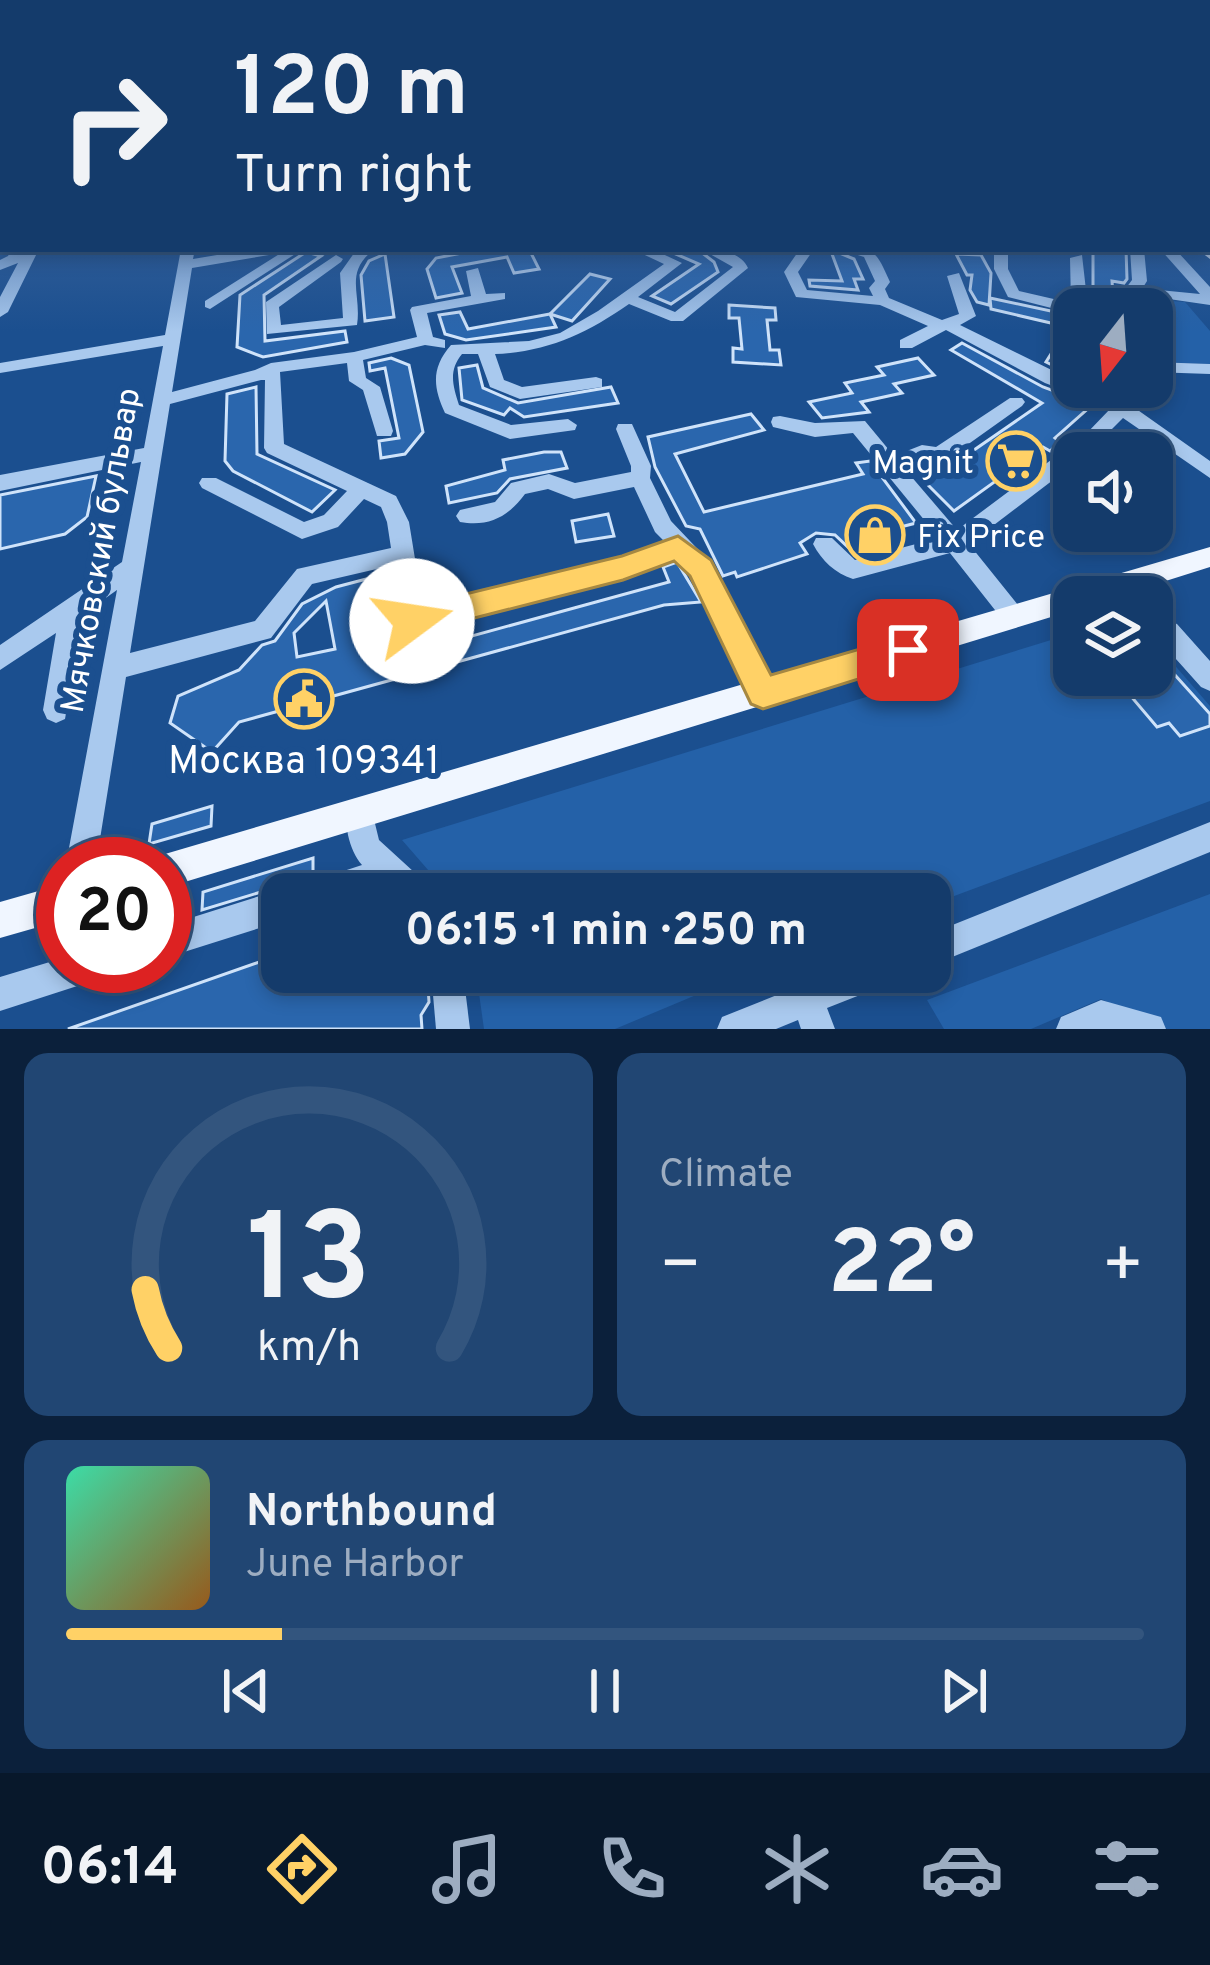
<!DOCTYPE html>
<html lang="en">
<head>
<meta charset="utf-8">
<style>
  body { margin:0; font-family:Overpass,sans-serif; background:#214673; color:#f1f3f6; height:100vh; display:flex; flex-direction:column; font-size:45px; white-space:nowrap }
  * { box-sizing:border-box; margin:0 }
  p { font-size:39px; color:#9dadc1 }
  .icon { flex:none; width:66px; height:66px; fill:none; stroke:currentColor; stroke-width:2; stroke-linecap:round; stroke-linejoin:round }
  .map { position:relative; height:1029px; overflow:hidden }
  .details { display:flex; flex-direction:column; gap:24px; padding:24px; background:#0b203b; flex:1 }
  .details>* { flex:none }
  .top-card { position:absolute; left:0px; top:0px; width:1212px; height:252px; box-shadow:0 6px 18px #0003,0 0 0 3px #33557e; background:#143b6b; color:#f1f3f6; overflow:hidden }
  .needle { width:78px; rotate:197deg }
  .buttons { position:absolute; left:1053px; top:288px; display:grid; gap:24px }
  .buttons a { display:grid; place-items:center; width:120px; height:120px; border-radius:24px; background:#143b6b; box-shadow:0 6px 18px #0003,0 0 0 3px #33557e; font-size:60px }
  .speed { position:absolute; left:36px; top:837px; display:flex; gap:24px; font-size:60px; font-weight:700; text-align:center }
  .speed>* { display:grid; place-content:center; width:156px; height:156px; border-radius:50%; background:#143b6b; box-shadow:0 6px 18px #0003,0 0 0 3px #33557e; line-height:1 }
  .speed .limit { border:18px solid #d22; background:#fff; color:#111 }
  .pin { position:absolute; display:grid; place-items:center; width:102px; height:102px; color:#fff; margin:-51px; border-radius:24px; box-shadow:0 6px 18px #0006 }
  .me { position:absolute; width:132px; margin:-66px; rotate:76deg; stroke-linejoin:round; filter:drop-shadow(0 0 9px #0008) }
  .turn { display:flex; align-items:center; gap:42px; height:252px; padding:0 36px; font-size:54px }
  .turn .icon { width:156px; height:156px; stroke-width:2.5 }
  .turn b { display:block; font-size:84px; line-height:102px }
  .big { font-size:90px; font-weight:700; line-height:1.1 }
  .details .widget { flex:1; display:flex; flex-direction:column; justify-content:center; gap:18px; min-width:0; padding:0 42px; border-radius:24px; background:#214673 }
  .details .dial { align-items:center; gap:0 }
  .dial svg { height:312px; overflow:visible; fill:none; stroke:#33557e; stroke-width:7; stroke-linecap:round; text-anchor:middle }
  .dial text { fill:#f1f3f6; stroke:none }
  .song { display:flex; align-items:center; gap:36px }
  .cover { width:144px; height:144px; border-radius:18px; background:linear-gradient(135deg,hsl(160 70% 55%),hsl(30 70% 35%)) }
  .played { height:12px; border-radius:6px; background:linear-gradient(90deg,#ffd166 20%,#33557e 20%) }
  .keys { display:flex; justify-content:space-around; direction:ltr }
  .heat { display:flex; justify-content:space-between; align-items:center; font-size:66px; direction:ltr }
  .details .tiles { flex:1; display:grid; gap:24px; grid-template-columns:1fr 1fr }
  .widget:last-child { grid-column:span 2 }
  .trip { position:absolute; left:261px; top:873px; width:690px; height:120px; border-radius:24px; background:#143b6b; box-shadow:0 6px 18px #0003,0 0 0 3px #33557e; font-weight:700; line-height:120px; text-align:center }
  .tabs { display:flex; height:192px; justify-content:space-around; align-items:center; background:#08182b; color:#9dadc1 }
  .tabs .icon { width:84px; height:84px }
  .tabs .active { color:#ffd166 }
  .tabs b { font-size:54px; color:#f1f3f6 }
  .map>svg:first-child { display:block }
  .green { fill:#2461a8 }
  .building { fill:#2a66ad; stroke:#cfe3fa; stroke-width:3; fill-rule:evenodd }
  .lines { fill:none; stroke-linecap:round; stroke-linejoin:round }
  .minor { fill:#a9c9ee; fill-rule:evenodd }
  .major { fill:#f0f6ff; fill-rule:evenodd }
  .route { fill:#ffd166; stroke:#a68842; stroke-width:3 }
  .labels { text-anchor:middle; stroke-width:12; stroke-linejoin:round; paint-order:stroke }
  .poi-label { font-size:33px; fill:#fff; stroke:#1b4f8f; text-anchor:end }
  .street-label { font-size:33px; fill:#fff; stroke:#1b4f8f }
  .near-poi-label { font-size:39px; fill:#fff; stroke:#1b4f8f }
</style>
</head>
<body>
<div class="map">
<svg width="1210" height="1029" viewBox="0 0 1210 1029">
  <rect width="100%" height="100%" fill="#1b4f8f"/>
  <g class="green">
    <path d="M1171 301 1185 302 1210 331V364L1152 362V355L1163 360 1176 357Z"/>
    <path d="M1074 633V675H1152V639L1210 706V801L930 905V894H449L402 840Z"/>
    <path d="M1210 894V1029H1167L1101 999 1031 1029H944L927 1000Z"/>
    <path d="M476 972H751L615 1029H484Z"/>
  </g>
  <g class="building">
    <path d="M483 249 531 253 539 269 514 273 507 257 452 267 462 293 436 298 427 269 436 258Z"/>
    <path d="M664 249H697L714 262 718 272 671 304 652 296 699 264Z"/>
    <path d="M1093 249H1126L1127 279 1124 283 1112 281 1114 309H1093Z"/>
    <path d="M306 252 321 256 264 295 265 341 345 331 347 342 263 357 237 347 240 295Z"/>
    <path d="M837 252 854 259 863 279H854L858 290 810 286 809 280 842 281 832 254Z"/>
    <path d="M385 254 394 317 365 321 361 275 369 261Z"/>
    <path d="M956 254 981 255 991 273 989 305 977 302 970 290 972 275H967Z"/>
    <path d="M590 274 610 279 572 321 550 314Z"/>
    <path d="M990 298 1074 316V376L1046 362 1068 327 991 309Z"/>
    <path d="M729 305 775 308 776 320H767L770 350H779L781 365 733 362V348L742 349 739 318H729Z"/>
    <path d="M460 312 468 329 550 314 556 327 466 340 445 334 439 315Z"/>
    <path d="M962 343 1043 387 1092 405 1055 438 1060 442 1050 451 1043 447 954 511 913 470 925 464 945 470 1042 403 951 350Z"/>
    <path d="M391 358 409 365 423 432 405 454 381 458 379 441 399 438 385 368 370 371 369 363Z"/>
    <path d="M918 358 934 375 894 384 902 393 861 402 869 412 822 418 809 402 852 393 845 383 884 375 877 367Z"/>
    <path d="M477 365 483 388 518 403 611 387 618 403 524 417 510 408 504 415 462 400 459 368Z"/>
    <path d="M256 387 257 454 335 490 312 512 233 471 225 461 227 394Z"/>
    <path d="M751 414 764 430 675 454 704 512 863 474 856 463 870 461 916 523 885 531 890 538 850 549 835 535 816 533 800 543 807 554 737 577 735 572 723 576 700 529 686 526 655 467 648 437Z"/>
    <path d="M544 452H561L567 468 510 479 497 493 449 503 446 486 505 470 503 460Z"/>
    <path d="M96 476 87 517 65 534 0 549V495Z"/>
    <path d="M608 514 614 536 576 542 572 521Z"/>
    <path d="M677 562 701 602 664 605 239 722 212 752 170 723 178 696 239 670 262 645 275 641 302 604 336 587 378 576 388 659 669 582 663 567ZM326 601 335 649 297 657 294 633Z"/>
    <path d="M1166 665 1210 714V726L1180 736 1169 723 1157 727 1129 694 1142 689 1130 675H1152V669Z"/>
    <path d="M212 806 211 826 149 844 152 824Z"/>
    <path d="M313 858V876L202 910 203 892Z"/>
    <path d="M282 954V972H427L429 1002 421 1015 422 1029H68Z"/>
  </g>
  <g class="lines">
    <g class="minor">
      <rect x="0" y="190" width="3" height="8"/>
      <path d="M12 249H39L8 312 0 317V297L18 263 0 270V260L8 256Z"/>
      <path d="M181 249H195L193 259 253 249H303L210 309 205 307V301L281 253 192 268 172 392 255 370 271 363 354 352 417 337 410 310 412 307 471 296 466 271 478 268 486 294 505 293V299L427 313 433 337 445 340V348L425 345 363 360 366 378 380 387 393 431 391 436H377L363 390 349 381 347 363 280 372 284 444 396 496 409 522 423 608 622 559 666 543 655 532 634 487 574 499 548 489 525 494C508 517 489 527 460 522L456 516 460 510 495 502 511 483 549 474 575 483 631 472V466L616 429 618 424H632L651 466 650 478 671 521 709 561 772 684 776 693 772 702 763 705 754 702 693 574 678 557 623 577 413 631 405 628 401 621 394 565 312 584 271 638 126 677 96 864H66L117 590 83 614 65 719 56 723 47 719 43 710 56 633 0 670V645L122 562 141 462 0 491V475L144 448 163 346 0 373V363L165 335ZM261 380H265L264 448 267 453 347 491 324 515 304 522 216 478H202L199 483 202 488 302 539 338 527 364 499 381 507 387 522 391 548 297 569 255 621 130 653 170 404Z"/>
      <path d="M357 249H375C343 272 362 294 357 325L267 334 266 302 336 255 343 259 341 262 279 307 281 325 343 318 340 273Z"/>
      <path d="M394 249H446C435 256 405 256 394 249Z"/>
      <path d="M632 249H652L682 263 638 297 675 312 733 267 701 249C718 249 740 251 748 268L683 321H671L629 304C586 334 547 352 495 354L504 380 522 387 596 377 602 379V387L520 399 490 387 478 354H462C448 371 453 386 459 405L511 425 568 419 577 425 575 430 510 439 445 413C433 387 431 368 451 345L529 341 560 333 598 311 664 264Z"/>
      <path d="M800 249H814L798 272 807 290 873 296 869 288 875 281 864 257 839 249C876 249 875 249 890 282L885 289 889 298 942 320 959 314 947 276 959 273 976 316 960 325 1074 381V387H1090L1109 394 1111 387H1129L1125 401 1210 461V478L1123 418 1088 453H1074V464L969 544 1022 610 1026 617 1022 624 1014 627 1006 624 950 553 853 579C835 573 822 561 813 544L816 538H832L855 560 939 538 853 433 815 437 773 427 771 422 773 417 780 416 815 423 865 421 894 456 922 445 936 447 1010 398H1022L1025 402 1022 406 946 460 924 459 904 468 957 530 1086 434 1111 408 1045 383 946 330 912 348H900V340L928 326 880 305 796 297 784 272Z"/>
      <path d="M994 249H1008V269L1019 291 1071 303 1070 258 1082 255 1088 308 1074 309 1071 313 1008 297 994 269Z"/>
      <path d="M1130 249H1144L1147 281 1142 289V309H1126V288L1132 280Z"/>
      <path d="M1160 249H1175L1210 287V305L1162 298 1165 343 1157 348 1152 347 1149 289 1200 294Z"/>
      <path d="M1152 362 1210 364V374L1152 372Z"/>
      <path d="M1152 615 1177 624 1210 661V691L1201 687 1159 640 1152 637Z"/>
      <path d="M360 799 370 803 379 840 426 883 430 894H391L385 888 367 894H303L307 883 362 865C349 850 342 821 350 803Z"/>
      <path d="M1210 822V852L930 966V934Z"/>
      <path d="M282 889 293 894H282V921L165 958V926Z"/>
      <path d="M63 958V966H106L102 978 0 1011V977Z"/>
      <path d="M431 972H463L470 1029H436Z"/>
      <path d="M834 972H892L888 984 827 1008 835 1029H801L798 1020 776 1029H717L722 1017Z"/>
      <path d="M1101 1000 1161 1017 1166 1029H1056L1061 1017Z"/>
    </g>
    <g class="major">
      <path d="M1209 223 1210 224V234L1209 233Z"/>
      <path d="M1210 245V259L1197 249H1209Z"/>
      <path d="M1210 547V567L1115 597H1074V610L165 888V864H151L165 854Z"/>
      <path d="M63 884V920L0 938V902Z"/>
    </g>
  </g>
  <linearGradient id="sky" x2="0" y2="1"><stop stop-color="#0f2b4f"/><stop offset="0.56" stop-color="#39639b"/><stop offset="1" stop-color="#39639b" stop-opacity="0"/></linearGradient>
  <rect width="1210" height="331" fill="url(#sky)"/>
  <path class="route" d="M678 536 711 560 771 675 908 635 919 639 924 650 919 660 763 709 751 704 690 576 674 561 623 580 412 634 402 630 397 621 402 611 412 607 622 556Z"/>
  <defs>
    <g id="supermarket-ring" transform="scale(3)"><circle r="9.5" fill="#1b4f8f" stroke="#ffd166" stroke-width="1.5"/><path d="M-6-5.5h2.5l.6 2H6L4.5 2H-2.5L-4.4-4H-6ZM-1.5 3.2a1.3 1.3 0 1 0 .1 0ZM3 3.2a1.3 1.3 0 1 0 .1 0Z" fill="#ffd166"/></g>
    <g id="shop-ring" transform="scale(3)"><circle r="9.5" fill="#1b4f8f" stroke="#ffd166" stroke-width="1.5"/><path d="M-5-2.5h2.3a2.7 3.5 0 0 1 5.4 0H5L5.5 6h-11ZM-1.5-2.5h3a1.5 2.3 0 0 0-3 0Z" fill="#ffd166"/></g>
    <g id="civic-ring" transform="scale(3)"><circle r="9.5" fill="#1b4f8f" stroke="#ffd166" stroke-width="1.5"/><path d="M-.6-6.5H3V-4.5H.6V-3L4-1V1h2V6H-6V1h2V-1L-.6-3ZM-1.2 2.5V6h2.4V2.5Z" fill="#ffd166"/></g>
  </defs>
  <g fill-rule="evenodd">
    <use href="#supermarket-ring" x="1016" y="461"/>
    <use href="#shop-ring" x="875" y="535"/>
    <use href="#civic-ring" x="304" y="699"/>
  </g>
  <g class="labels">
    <g class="poi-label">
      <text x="974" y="473">Magnit</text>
      <text x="917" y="547" text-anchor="start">Fix Price</text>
    </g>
    <g class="street-label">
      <text transform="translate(99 550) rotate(-80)" y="12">Мячковский бульвар</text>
    </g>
    <g class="near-poi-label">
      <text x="304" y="773">Москва 109341</text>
    </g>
  </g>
</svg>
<div class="buttons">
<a><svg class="needle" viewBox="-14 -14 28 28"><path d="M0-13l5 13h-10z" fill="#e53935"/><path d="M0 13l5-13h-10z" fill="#9dadc1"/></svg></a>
<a><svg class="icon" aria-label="sound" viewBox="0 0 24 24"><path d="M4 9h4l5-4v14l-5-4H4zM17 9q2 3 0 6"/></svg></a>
<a><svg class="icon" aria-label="layers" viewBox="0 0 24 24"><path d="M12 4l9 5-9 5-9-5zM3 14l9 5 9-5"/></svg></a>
</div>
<div class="speed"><div class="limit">20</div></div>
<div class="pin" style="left:908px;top:650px;background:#d93025"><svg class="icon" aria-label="arrive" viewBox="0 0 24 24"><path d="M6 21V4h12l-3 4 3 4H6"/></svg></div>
<svg class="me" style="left:412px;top:621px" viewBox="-20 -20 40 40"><circle r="19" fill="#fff"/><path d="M0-13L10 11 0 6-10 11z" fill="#ffd166"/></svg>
<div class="trip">06:15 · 1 min · 250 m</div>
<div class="top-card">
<div class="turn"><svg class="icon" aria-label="right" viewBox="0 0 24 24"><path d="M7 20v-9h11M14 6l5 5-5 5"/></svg><div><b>120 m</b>Turn right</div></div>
</div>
</div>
<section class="details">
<div class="tiles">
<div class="widget dial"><svg viewBox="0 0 100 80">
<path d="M14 69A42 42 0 1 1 86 69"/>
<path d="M14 69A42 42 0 0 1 8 54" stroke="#ffd166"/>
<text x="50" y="56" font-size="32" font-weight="700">13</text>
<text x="50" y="72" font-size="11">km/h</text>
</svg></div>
<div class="widget"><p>Climate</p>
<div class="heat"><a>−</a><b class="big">22°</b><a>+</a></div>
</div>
<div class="widget">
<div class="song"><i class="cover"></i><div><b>Northbound</b><p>June Harbor</p></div></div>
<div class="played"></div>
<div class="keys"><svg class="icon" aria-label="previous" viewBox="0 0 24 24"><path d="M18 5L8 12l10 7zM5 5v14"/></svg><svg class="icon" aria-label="pause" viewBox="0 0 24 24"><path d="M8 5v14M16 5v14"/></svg><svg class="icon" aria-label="next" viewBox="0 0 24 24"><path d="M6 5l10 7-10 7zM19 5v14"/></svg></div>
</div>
</div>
</section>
<nav class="tabs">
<b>06:14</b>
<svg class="icon active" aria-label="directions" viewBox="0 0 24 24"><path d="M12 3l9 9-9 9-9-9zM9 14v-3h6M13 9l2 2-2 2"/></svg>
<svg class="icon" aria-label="music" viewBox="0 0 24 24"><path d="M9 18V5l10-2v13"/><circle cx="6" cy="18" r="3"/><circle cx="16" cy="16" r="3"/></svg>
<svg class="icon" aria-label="phone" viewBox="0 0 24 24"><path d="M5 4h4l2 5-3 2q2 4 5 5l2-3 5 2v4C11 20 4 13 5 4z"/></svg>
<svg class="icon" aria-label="climate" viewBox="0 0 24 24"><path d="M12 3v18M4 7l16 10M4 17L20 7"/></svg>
<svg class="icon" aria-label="car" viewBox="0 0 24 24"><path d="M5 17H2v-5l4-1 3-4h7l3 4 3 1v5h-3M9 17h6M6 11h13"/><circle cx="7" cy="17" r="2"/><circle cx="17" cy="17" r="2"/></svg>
<svg class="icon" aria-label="filters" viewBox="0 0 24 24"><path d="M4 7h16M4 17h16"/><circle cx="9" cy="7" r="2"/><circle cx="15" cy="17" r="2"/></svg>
</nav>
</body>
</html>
